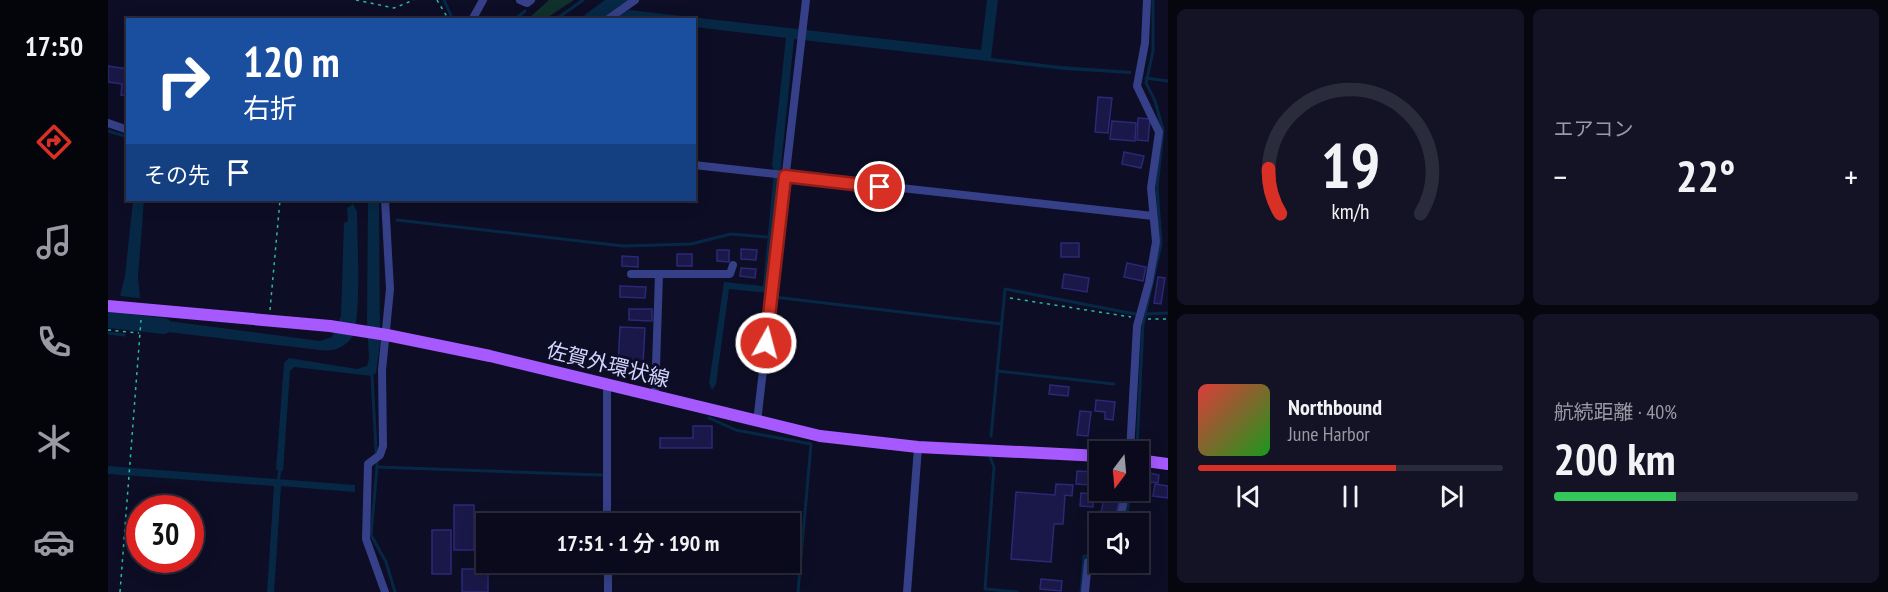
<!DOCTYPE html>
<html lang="ja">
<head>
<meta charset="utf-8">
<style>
  body { margin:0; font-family:"PT Sans Narrow","Noto Sans JP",sans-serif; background:#131325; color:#f1f3f6; height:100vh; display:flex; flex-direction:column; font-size:22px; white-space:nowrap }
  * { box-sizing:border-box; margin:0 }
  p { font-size:20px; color:#999aa3 }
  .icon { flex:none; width:33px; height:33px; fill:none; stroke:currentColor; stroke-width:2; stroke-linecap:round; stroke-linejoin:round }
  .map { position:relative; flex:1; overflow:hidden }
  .side { display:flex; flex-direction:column; gap:9px; padding:9px; background:#06060f; width:720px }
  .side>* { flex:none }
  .guide { position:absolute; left:18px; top:18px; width:570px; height:183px; border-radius:0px; box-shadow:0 3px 15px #0003,0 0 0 2px #2a2b3b; background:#1a4fa0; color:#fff; overflow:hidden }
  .needle { width:39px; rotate:196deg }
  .fabs { position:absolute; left:981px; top:441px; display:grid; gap:12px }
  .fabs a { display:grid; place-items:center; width:60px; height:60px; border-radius:0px; background:#0a0a1c; box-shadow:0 3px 15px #0003,0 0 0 2px #2a2b3b; font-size:30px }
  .speed { position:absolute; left:18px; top:495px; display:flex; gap:12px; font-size:30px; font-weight:700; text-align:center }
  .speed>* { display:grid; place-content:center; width:78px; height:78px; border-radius:50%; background:#0a0a1c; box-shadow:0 3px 15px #0003,0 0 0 2px #2a2b3b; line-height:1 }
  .speed .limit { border:9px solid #d22; background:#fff; color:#111 }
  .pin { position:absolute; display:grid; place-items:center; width:51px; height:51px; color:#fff; margin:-26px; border:3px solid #fff; border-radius:50%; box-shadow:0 2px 6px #0007 }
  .me { position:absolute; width:66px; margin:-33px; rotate:7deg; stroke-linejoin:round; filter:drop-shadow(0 0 4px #0008) }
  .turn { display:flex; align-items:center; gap:21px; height:126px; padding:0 18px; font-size:27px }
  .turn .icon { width:78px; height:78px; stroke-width:2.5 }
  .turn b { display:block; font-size:42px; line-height:51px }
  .then { display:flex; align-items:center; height:57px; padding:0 18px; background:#0003; gap:12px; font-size:22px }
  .big { font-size:45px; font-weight:600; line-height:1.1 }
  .side .widget { flex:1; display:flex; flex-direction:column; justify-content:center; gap:9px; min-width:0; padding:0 21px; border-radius:9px; background:#131325 }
  .side .dial { align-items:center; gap:0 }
  .dial svg { height:156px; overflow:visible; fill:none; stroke:#2a2b3b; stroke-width:7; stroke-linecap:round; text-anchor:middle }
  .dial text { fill:#f1f3f6; stroke:none }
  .song { display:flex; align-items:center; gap:18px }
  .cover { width:72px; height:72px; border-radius:9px; background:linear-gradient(135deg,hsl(0 70% 55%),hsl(120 70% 35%)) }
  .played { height:6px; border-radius:3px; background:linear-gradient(90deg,#d93025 65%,#2a2b3b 65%) }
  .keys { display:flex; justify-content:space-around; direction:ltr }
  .heat { display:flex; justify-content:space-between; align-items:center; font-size:33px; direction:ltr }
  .charge { height:9px; border-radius:4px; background:linear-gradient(90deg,#34c759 40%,#2a2b3b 0) }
  .side .tiles { flex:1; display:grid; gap:9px; grid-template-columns:repeat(2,1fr) }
  .trip { position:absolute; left:368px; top:513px; width:324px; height:60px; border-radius:0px; background:#0a0a1c; box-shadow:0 3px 15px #0003,0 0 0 2px #2a2b3b; font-weight:600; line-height:60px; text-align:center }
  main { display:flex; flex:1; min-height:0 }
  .menu { display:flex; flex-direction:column; width:108px; justify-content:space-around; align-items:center; background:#04040b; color:#999aa3 }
  .menu .icon { width:42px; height:42px }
  .menu .current { color:#d93025 }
  .menu b { font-size:27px; color:#f1f3f6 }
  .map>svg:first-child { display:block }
  .green { fill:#10302a }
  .water { fill:#062845 }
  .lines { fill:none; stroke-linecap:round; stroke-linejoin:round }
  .stream { stroke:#062845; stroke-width:3 }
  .river { stroke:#062845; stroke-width:16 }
  .building { fill:#1a1848; stroke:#2b2876; stroke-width:1.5 }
  .path { stroke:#26be9c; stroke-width:1.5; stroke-dasharray:3 4.5; stroke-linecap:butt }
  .minor { stroke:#354088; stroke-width:8 }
  .primary { stroke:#a559ff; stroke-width:12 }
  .route-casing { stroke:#8d1f18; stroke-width:15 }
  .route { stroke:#d93025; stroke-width:10 }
  .labels { text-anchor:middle; stroke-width:6; stroke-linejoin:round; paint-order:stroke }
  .street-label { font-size:21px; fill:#d2d4ff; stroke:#0d0d26 }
</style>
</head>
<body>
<main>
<nav class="menu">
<b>17:50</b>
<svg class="icon current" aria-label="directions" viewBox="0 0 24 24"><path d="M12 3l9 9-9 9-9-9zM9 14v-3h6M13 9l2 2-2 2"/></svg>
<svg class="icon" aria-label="music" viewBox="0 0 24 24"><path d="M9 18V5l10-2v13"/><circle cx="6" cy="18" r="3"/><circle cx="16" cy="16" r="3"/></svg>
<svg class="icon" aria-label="phone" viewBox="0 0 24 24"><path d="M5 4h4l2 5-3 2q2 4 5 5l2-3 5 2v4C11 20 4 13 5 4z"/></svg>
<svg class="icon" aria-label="climate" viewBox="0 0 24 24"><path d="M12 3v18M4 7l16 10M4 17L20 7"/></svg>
<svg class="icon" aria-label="car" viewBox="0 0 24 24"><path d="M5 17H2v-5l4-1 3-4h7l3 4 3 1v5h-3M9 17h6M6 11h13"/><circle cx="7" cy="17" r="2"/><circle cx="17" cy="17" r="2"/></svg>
</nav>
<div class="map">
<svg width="1060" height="592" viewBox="0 0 1060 592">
  <rect width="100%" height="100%" fill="#0d0d26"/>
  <path class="green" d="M441 0H466L437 19H420Z"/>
  <g class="water">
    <path d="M879 0H890L883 58 953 66 1023 71V74L957 70 686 39 660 293 621 289 608 384 604 390 601 383 616 282 655 286 666 171 664 165 678 38 587 27 586 20 508 18 521 10 873 50Z"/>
    <path d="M25 200H36L30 277 32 298 12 296 17 276Z"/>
    <path d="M260 200H271L272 343 268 373 264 376 186 367 182 371 175 471 168 470 176 363 181 358 249 369 259 366 261 359 259 320Z"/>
    <path d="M245 204 249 211C249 234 254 321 244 337 237 348 224 352 212 350L35 329 37 318 212 341 224 337 233 316 236 223 240 221 239 208Z"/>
    <path d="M0 466 247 485V492L173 486 166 592H159L166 486 0 474Z"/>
  </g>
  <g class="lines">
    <g class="stream">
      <path d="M336 0 345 20"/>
      <path d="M406 20 417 11"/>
      <path d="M447 20 475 0"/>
      <path d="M1038 78 1060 81"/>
      <path d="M0 131 20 137"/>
      <path d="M289 220 515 246 583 244 623 234 659 237"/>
      <path d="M666 297 894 324"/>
      <path d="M1038 314 1060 313"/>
      <path d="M0 333 16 335"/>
      <path d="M889 371 1006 384"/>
      <path d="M264 376 269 467 263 535 278 562 287 592"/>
      <path d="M601 418 628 430 703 444 690 592"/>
      <path d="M883 436 897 289 1027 314"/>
      <path d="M1029 447 1035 324 1053 244 1049 187 1055 130 1047 101 1038 83 1045 51V0"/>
      <path d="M882 457 886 467 877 589 909 592"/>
      <path d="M269 467 493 475"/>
      <path d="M170 483 172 468"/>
      <path d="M1017 524 1023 490"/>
      <path d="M973 592 976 556 992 557"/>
    </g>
    <g class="river">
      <path d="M483 20 511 0"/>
      <path d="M0 320 56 326"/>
    </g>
  </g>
  <g class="building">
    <path d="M0 66 20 69V96L13 95 14 84 0 82Z"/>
    <path d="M990 97 1004 98 1000 133 987 132Z"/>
    <path d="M1030 118 1042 119 1040 141 1029 140Z"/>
    <path d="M1004 121 1028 123 1027 141 1002 139Z"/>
    <path d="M1016 152 1036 156 1033 168 1014 164Z"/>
    <rect x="953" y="243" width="18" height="14"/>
    <path d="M633 249 649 250 648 260 633 259Z"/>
    <path d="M609 250H621V262L609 261Z"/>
    <rect x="569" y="254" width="15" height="12"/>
    <path d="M514 256 530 257V267L514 266Z"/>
    <path d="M1019 263 1038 267 1035 281 1016 277Z"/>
    <path d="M633 268 648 269 647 278 632 276Z"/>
    <path d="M956 274 981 278 979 292 954 288Z"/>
    <path d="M1050 277 1057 278 1053 304 1046 303Z"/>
    <path d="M512 286 538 287 537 298 512 297Z"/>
    <path d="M521 309H544V321L521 320Z"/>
    <path d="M512 327 537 328 535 365 516 364V367H510Z"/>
    <path d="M942 385 961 387 960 396 941 394Z"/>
    <path d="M988 400 1007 402 1005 420 997 419V412L987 411Z"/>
    <path d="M972 411 983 412 980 436 969 435Z"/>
    <path d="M585 426H604V448H552V438H585Z"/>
    <path d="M969 471 985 472 984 485 968 484Z"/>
    <path d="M1033 471 1051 475 1050 483 1043 482 1041 492 1030 490Z"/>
    <path d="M948 484 965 485 964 496 957 495 955 524H946L943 562 903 559 908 492 947 495Z"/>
    <path d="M1047 484 1060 486V498L1045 496Z"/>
    <path d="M973 493 986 494 985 507 972 506Z"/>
    <path d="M996 499 1011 501 1008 515 993 512Z"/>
    <rect x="346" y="505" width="20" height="45"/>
    <rect x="324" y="530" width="19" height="44"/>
    <path d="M982 532 992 534V549L980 547Z"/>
    <rect x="354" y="569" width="26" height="23"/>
    <path d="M933 579 954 581 953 591 932 589Z"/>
  </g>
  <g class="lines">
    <g class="path">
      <path d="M248 0 286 8 306 0"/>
      <path d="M329 0 341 20"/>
      <path d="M902 298 1023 317"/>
      <path d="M162 310 172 200"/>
      <path d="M1040 319H1060"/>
      <path d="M0 330 31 333"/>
      <path d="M12 592 33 320"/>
    </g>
    <g class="minor">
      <path d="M412 0 419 3 423 0"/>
      <path d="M364 20 375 0"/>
      <path d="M499 20 527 0"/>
      <path d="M0 123 20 130"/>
      <path d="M586 165 1045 216"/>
      <path d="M277 200 282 289 274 370 275 446 272 455 260 464 258 539 277 592"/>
      <path d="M523 274H622L625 265"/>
      <path d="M499 384V524"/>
      <path d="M547 397 551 274"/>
      <path d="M649 422 698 0"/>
      <path d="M1022 452 1029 326 1041 282 1048 242 1043 188 1051 132 1029 86 1037 43 1039 0"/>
      <path d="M1011 524 1018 490"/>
      <path d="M500 562V592"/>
      <path d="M996 562H1004"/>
      <path d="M799 592 810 447"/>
      <path d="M977 592 980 562H992"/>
    </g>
    <g class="primary">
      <path d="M0 306 222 326 279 335 382 356 712 436 810 447 992 456"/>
      <path d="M1030 460 1060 464"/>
    </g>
  </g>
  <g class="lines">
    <g class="route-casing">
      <path id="route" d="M658 343 677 176 772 187"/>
    </g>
    <use href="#route" class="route"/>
  </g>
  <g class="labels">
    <g class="street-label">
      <text transform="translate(500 365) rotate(14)" y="7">佐賀外環状線</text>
    </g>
  </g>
</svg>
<div class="fabs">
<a><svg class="needle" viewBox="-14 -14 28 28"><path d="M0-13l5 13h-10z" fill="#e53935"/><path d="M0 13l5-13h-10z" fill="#999aa3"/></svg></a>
<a><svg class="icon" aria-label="sound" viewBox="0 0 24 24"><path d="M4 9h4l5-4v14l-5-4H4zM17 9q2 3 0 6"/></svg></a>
</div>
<div class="speed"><div class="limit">30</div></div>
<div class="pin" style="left:772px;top:187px;background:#d93025"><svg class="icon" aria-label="arrive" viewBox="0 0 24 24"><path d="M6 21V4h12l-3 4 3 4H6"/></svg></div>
<svg class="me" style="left:658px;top:343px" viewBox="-20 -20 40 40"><circle r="17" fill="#d93025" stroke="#fff" stroke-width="3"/><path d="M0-11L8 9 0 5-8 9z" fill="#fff"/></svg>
<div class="trip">17:51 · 1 分 · 190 m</div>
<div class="guide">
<div class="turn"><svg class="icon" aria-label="right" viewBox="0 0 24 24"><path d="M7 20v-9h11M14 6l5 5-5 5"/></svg><div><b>120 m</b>右折</div></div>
<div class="then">その先<svg class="icon" aria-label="arrive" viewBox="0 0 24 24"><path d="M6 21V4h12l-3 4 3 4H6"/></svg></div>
</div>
</div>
<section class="side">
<div class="tiles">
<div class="widget dial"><svg viewBox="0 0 100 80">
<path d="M14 69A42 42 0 1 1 86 69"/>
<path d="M14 69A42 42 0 0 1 8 46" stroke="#d93025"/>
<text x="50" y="56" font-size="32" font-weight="700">19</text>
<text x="50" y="72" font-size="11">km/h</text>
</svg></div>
<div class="widget"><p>エアコン</p>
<div class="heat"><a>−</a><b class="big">22°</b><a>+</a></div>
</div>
<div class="widget">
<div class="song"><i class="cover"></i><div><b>Northbound</b><p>June Harbor</p></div></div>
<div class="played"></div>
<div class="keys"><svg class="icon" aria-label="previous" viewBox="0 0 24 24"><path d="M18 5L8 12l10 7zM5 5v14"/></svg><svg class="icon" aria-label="pause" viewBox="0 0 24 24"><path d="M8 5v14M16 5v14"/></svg><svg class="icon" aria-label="next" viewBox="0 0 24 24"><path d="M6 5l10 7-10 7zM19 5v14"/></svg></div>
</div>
<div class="widget"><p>航続距離 · 40%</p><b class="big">200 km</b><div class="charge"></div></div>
</div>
</section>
</main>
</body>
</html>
